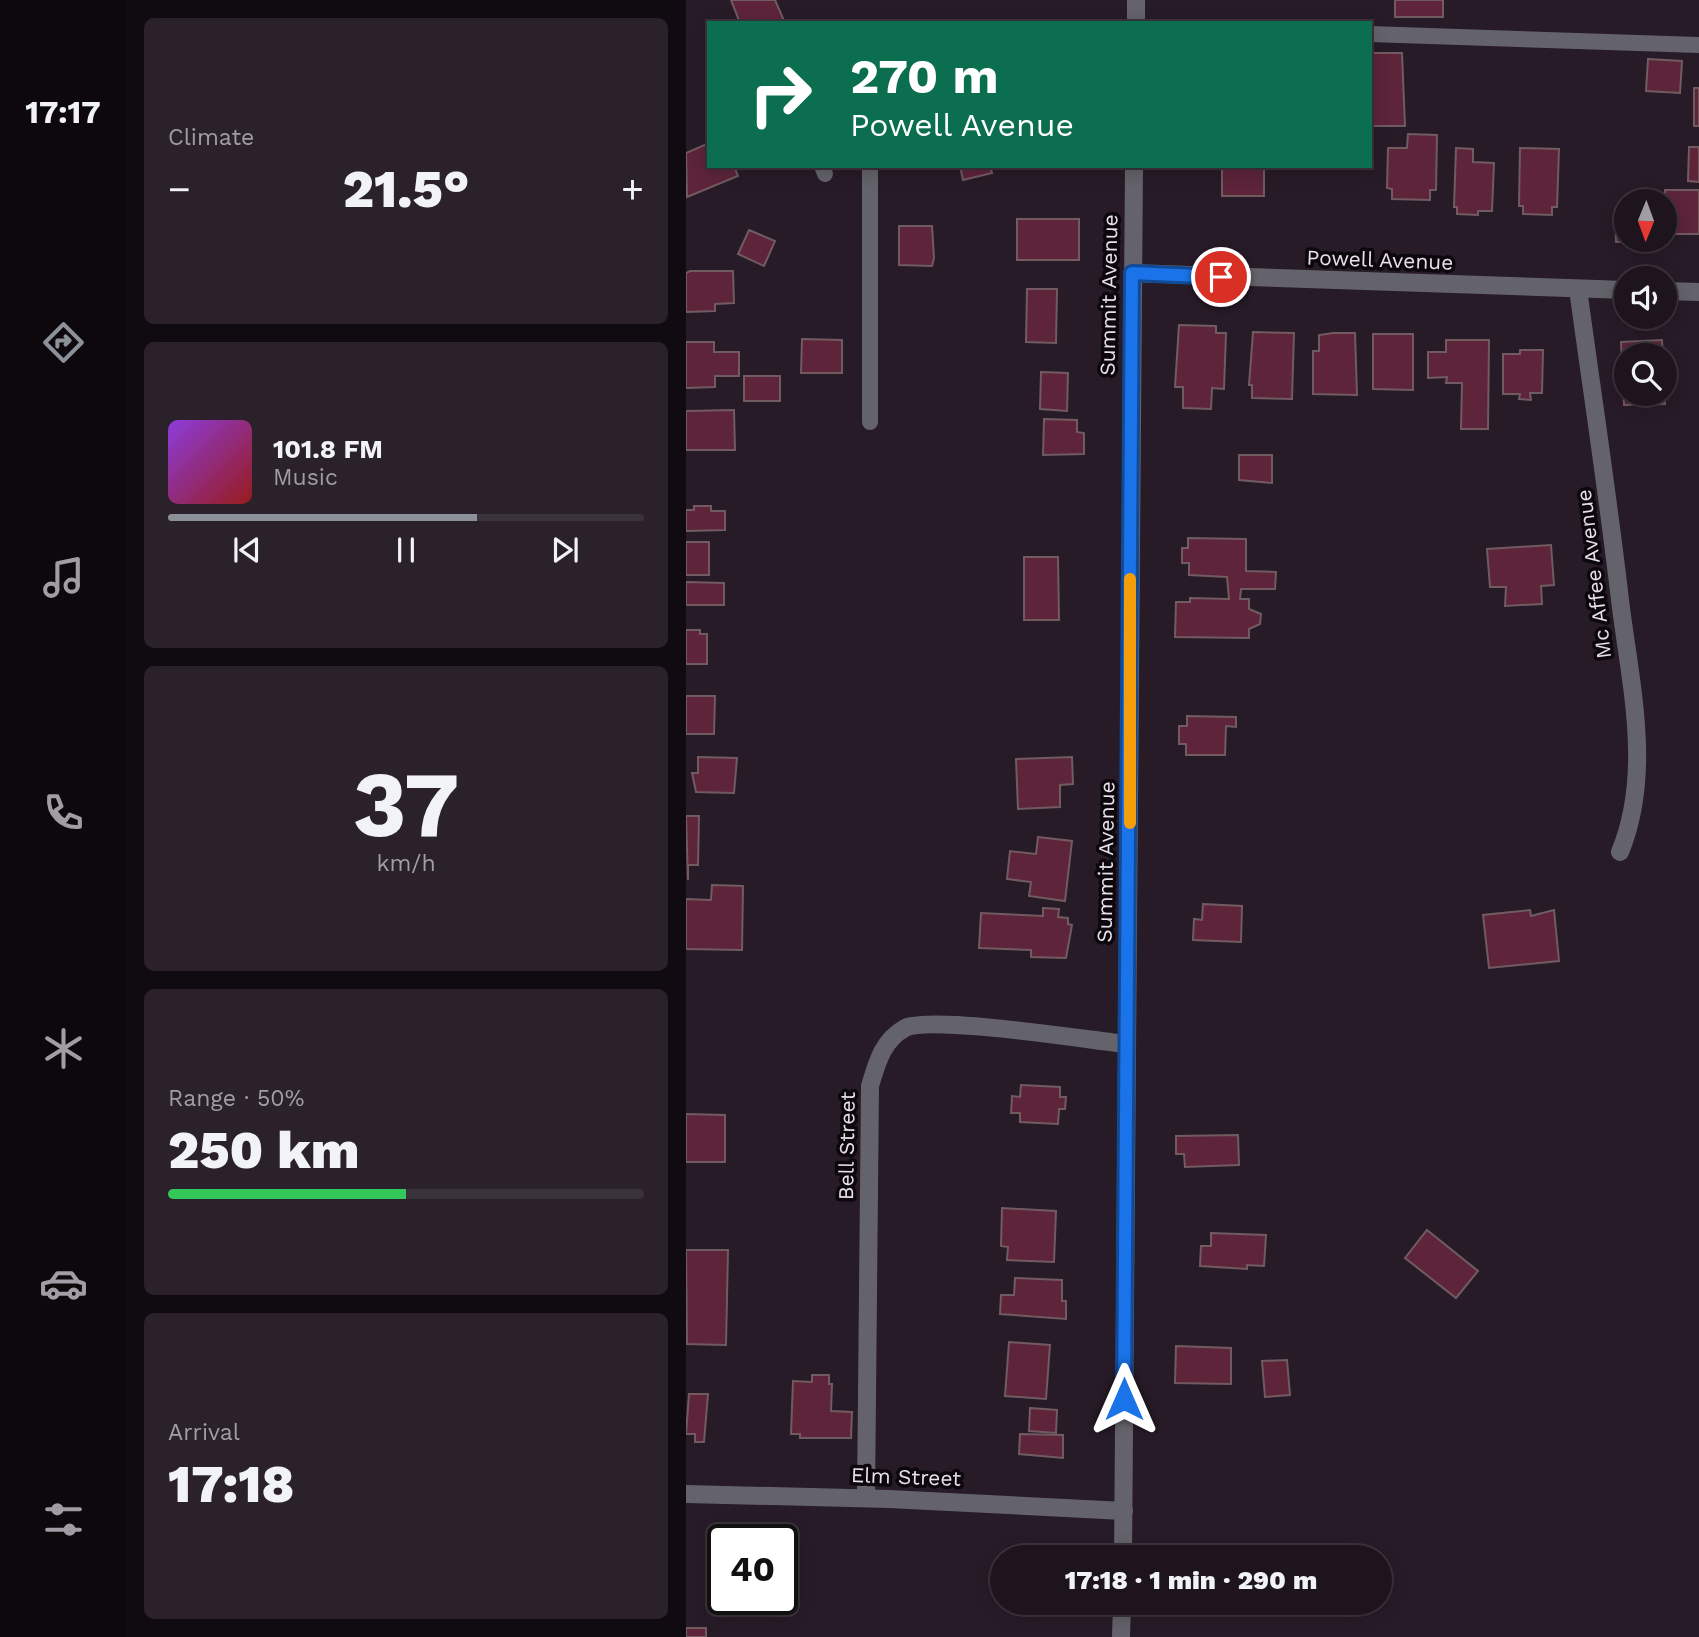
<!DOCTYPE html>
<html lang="en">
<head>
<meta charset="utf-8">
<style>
  body { margin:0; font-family:"Work Sans",sans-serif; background:#2a212a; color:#f1f3f6; height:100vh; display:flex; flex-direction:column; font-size:26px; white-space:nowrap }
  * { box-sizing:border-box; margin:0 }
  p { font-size:23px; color:#a09ea4 }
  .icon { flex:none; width:38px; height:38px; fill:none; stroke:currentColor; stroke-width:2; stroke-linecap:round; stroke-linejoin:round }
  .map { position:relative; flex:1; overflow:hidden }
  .details { display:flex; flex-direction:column; gap:18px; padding:18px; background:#100b10; width:560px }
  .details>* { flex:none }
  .hud { position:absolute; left:21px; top:21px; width:665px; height:147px; border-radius:0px; box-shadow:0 4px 18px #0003,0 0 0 2px #3b333b; background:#0b6e4f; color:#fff; overflow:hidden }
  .needle { width:46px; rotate:181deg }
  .buttons { position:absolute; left:928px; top:189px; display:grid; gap:14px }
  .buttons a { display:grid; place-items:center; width:63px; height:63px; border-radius:50%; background:#1d141d; box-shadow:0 4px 18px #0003,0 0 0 2px #3b333b; font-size:35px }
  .speed { position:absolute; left:21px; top:1524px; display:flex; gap:14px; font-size:35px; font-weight:700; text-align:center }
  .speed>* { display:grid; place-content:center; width:91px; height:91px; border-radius:50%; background:#1d141d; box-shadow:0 4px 18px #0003,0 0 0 2px #3b333b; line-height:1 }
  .speed .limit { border:4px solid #111; border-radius:10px; background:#fff; color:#111 }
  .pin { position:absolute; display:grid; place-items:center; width:60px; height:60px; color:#fff; margin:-30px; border:4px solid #fff; border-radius:50%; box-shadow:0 2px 7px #0007 }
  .me { position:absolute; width:77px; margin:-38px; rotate:0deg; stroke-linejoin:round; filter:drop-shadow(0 0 5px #0008) }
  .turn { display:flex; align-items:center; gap:24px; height:147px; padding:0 28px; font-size:32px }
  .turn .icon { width:91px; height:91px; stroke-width:2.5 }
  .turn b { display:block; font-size:49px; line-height:60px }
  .big { font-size:52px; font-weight:800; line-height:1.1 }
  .details .tile { flex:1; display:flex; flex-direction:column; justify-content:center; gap:10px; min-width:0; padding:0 24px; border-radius:10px; background:#2a212a }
  .details .dial { align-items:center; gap:0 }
  .dial b { font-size:91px; line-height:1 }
  .song { display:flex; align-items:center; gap:21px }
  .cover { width:84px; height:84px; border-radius:10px; background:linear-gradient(135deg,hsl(270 70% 55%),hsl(0 70% 35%)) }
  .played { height:7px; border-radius:4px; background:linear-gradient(90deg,#8c9099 65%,#3b333b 65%) }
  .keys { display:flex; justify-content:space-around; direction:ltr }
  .heat { display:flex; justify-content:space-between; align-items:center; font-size:38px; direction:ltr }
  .charge { height:10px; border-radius:5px; background:linear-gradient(90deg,#34c759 50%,#3b333b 0) }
  .trip { position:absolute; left:304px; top:1545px; width:402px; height:70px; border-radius:35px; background:#1d141d; box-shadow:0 4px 18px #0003,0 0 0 2px #3b333b; font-weight:800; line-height:70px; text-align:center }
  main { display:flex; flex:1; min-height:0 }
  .tabs { display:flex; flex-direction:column; width:126px; justify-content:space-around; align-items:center; background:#0c080c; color:#a09ea4 }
  .tabs .icon { width:49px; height:49px }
  .tabs .current { color:#8c9099 }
  .tabs b { font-size:32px; color:#f1f3f6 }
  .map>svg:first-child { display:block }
  .building { fill:#5d243a; stroke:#715b61; stroke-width:2 }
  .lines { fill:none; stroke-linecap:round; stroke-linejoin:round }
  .service { stroke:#64636b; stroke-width:16 }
  .minor { stroke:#64636b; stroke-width:18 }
  .tertiary { stroke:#64636b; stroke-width:18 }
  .route-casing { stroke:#114b97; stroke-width:18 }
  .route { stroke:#1a73e8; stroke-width:12 }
  .slow { stroke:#f59e0b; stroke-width:12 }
  .labels { text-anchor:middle; stroke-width:7; stroke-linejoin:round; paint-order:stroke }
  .street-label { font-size:21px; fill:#e9e0e9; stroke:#0c070d }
</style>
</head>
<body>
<main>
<nav class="tabs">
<b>17:17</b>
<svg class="icon current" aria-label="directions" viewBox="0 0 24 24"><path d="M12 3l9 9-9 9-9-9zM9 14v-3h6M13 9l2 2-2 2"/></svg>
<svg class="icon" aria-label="music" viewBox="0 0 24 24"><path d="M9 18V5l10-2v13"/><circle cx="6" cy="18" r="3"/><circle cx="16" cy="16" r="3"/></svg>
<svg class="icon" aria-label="phone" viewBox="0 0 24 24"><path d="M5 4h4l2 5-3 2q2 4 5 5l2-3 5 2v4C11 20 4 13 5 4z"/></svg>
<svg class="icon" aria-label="climate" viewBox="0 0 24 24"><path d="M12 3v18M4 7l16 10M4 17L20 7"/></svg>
<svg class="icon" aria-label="car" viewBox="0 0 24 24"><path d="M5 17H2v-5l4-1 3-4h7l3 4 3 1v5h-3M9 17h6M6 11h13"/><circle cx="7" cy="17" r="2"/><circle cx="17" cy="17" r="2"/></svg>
<svg class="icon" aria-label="filters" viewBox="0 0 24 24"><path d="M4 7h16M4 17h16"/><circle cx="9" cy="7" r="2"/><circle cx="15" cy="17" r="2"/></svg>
</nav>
<section class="details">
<div class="tile"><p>Climate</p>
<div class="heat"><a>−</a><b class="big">21.5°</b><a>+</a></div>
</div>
<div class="tile">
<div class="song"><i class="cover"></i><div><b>101.8 FM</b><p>Music</p></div></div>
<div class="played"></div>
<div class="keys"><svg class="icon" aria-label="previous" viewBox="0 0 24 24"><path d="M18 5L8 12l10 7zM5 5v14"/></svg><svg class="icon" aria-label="pause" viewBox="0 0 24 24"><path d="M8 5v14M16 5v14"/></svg><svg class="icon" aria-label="next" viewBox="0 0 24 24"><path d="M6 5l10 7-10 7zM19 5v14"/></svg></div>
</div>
<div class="tile dial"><b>37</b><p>km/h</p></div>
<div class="tile"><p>Range · 50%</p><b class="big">250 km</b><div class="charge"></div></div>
<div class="tile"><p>Arrival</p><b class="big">17:18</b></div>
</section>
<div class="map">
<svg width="1013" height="1637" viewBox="0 0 1013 1637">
  <rect width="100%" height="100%" fill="#271b27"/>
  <g class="building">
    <path d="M45 0H89L99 23H54Z"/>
    <rect x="709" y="0" width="48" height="17"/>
    <path d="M685 53H716L719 126H685Z"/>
    <path d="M962 59 996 61 994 93 960 91Z"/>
    <rect x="1008" y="88" width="5" height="38"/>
    <path d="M722 134 751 135 750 190H744V200L706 199V189L701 188 702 148H721Z"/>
    <path d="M23 143V166H48L52 176 1 197 0 153Z"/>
    <path d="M1003 147H1013V182L1002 181Z"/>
    <path d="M770 148 787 149V162L808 163 806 211H792V215L771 214V207H768Z"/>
    <path d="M834 148 873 149 871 207H866V215L837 214V206H833Z"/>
    <path d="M274 166H304L306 173 277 180Z"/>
    <rect x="536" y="166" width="42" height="30"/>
    <rect x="979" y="190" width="34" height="44"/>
    <path d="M929 209H940V240L963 241 930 242Z"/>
    <rect x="331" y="219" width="62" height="41"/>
    <path d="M213 226H246L248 258 246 266 213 265Z"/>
    <path d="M63 230 89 241 78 266 52 254Z"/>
    <path d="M4 271H47L48 303 29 304V311L0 312V273Z"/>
    <path d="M341 289H371L370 343 340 342Z"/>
    <path d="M493 325 530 326V333H540L538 389 526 388 525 409 497 408V387H489Z"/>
    <path d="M567 332 608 333 606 399 566 398V385H563Z"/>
    <path d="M647 333H669L671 395 627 394V351H633V335Z"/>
    <path d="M687 334H727V390L687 389Z"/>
    <path d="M116 339 156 340V373H115Z"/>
    <path d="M760 340H803L802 429H775L776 383H760L761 377 742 378V352H760Z"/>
    <path d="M976 340 977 355H940V394H978V389L979 404 938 405 935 342Z"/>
    <path d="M0 342H28V352H53V376H29V387L0 388Z"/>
    <path d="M834 350H857L856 393H844L845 400 833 399 834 394H817V354H834Z"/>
    <path d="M355 372 382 373 381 411 354 409Z"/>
    <rect x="58" y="376" width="36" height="25"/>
    <path d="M48 410 49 450H0V411Z"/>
    <path d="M358 419 391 420V432L398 433V454L357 455Z"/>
    <path d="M553 455H586V483L553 480Z"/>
    <path d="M8 506H25V511H39V530L0 531V510H8Z"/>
    <path d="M502 538 560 539V571L590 572 589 589H555L554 599H563V609L575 614 574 624 563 629V638L489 637 490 602H504V598L543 599 541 577 503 575V563H496V548H502Z"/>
    <rect x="0" y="542" width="23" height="33"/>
    <path d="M865 545 868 585 855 586 856 604 819 606 820 587H804L801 549Z"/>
    <path d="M338 557H372L373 620H338Z"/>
    <path d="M0 582 38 583V605H0Z"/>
    <path d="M0 630H14V634H21V664H0Z"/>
    <path d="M0 696H29L28 734H0Z"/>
    <path d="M501 716 550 717V727L540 726 539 755H500V744H493V726H501Z"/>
    <path d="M12 757 51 758 48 793 10 792 6 773H12Z"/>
    <path d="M386 757 387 784 374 785V807L332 809 330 759Z"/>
    <path d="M0 816H13L12 865H2V880Z"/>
    <path d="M352 837 386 841 379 901 343 896 345 882 321 879 324 851 350 854Z"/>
    <path d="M26 885 57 886 56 950 0 949V899L25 900Z"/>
    <path d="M517 904 556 906 555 942 507 940 508 919 516 920Z"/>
    <path d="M357 908 373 909 372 917 382 918V924L386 925 380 958 345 957V950L293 948 295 913 357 916Z"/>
    <path d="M844 910 845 916 868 910 873 961 803 968 797 915Z"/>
    <path d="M335 1085 374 1087V1097H380L379 1109H373L372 1124 334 1122V1113H325L326 1096 334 1097Z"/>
    <path d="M0 1114 39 1115V1162H0Z"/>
    <path d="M552 1135 553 1165 499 1167 498 1154H490V1136Z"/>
    <path d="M316 1208 370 1211 368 1262 321 1260 322 1247 315 1246Z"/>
    <path d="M741 1230 792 1271 770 1298 719 1258Z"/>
    <path d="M525 1233 580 1235 578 1266 561 1265V1269L514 1266 515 1246H525Z"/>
    <path d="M0 1250H42L40 1345 1 1344Z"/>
    <path d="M329 1278 376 1280V1301H380V1319L314 1314 315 1295H328Z"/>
    <path d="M323 1342 364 1345 360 1399 319 1396Z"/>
    <path d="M490 1346 545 1348V1384L489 1383Z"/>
    <path d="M601 1360 604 1395 579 1397 576 1361Z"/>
    <path d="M126 1375H143V1384H146L145 1411 166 1412 165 1438H114V1434H105L107 1381 126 1382Z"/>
    <path d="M3 1394H22L18 1442H9V1434H0Z"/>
    <path d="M344 1408 371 1410 370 1433 343 1431Z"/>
    <path d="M334 1434 377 1435V1458L333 1454Z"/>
    <rect x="0" y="1628" width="20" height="9"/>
  </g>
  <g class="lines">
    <g class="service">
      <path d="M684 34 1013 45"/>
      <path d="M136 166 139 174"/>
      <path d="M184 166V422"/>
    </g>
    <g class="minor">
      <path d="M446 273 940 290"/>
      <path d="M892 289C906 392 922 496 934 600 944 683 967 772 934 852"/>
      <path d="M978 291 1013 292"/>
      <path d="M0 1494 203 1499 438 1511"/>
      <path d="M180 1498 184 1086C191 1063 196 1041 219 1028 245 1015 402 1040 440 1044"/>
    </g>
    <g class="tertiary">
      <path d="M450 23V0"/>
      <path d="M437 1558 448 166"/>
      <path d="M435 1637 436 1603"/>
    </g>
  </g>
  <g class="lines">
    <g class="route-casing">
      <path id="route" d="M438 1399 446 273 535 277"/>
    </g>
    <use href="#route" class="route"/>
    <path class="slow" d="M444 823V579"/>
  </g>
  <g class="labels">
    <g class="street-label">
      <text transform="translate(694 260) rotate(2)" y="7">Powell Avenue</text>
      <text transform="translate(423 295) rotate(-89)" y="7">Summit Avenue</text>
      <text transform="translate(908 574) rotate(-97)" y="7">Mc Affee Avenue</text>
      <text transform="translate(420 862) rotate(-89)" y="7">Summit Avenue</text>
      <text transform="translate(161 1146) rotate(-89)" y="7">Bell Street</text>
      <text transform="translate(220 1477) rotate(2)" y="7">Elm Street</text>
    </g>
  </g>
</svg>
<div class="buttons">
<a><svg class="needle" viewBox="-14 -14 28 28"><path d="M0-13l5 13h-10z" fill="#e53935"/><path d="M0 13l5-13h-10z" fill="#a09ea4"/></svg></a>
<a><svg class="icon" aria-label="sound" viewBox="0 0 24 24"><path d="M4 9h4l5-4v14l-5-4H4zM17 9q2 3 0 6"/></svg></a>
<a><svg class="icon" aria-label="search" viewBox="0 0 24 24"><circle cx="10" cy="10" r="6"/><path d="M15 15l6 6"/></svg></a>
</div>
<div class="speed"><div class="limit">40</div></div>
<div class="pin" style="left:535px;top:277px;background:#d93025"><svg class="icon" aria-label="arrive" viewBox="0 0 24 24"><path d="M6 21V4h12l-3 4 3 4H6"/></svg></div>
<svg class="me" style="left:438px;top:1399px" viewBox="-20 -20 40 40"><path d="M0-17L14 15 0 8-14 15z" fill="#1a73e8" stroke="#fff" stroke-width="4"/></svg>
<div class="trip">17:18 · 1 min · 290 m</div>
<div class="hud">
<div class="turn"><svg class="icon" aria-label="right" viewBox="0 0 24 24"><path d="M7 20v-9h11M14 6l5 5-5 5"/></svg><div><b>270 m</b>Powell Avenue</div></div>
</div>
</div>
</main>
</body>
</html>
